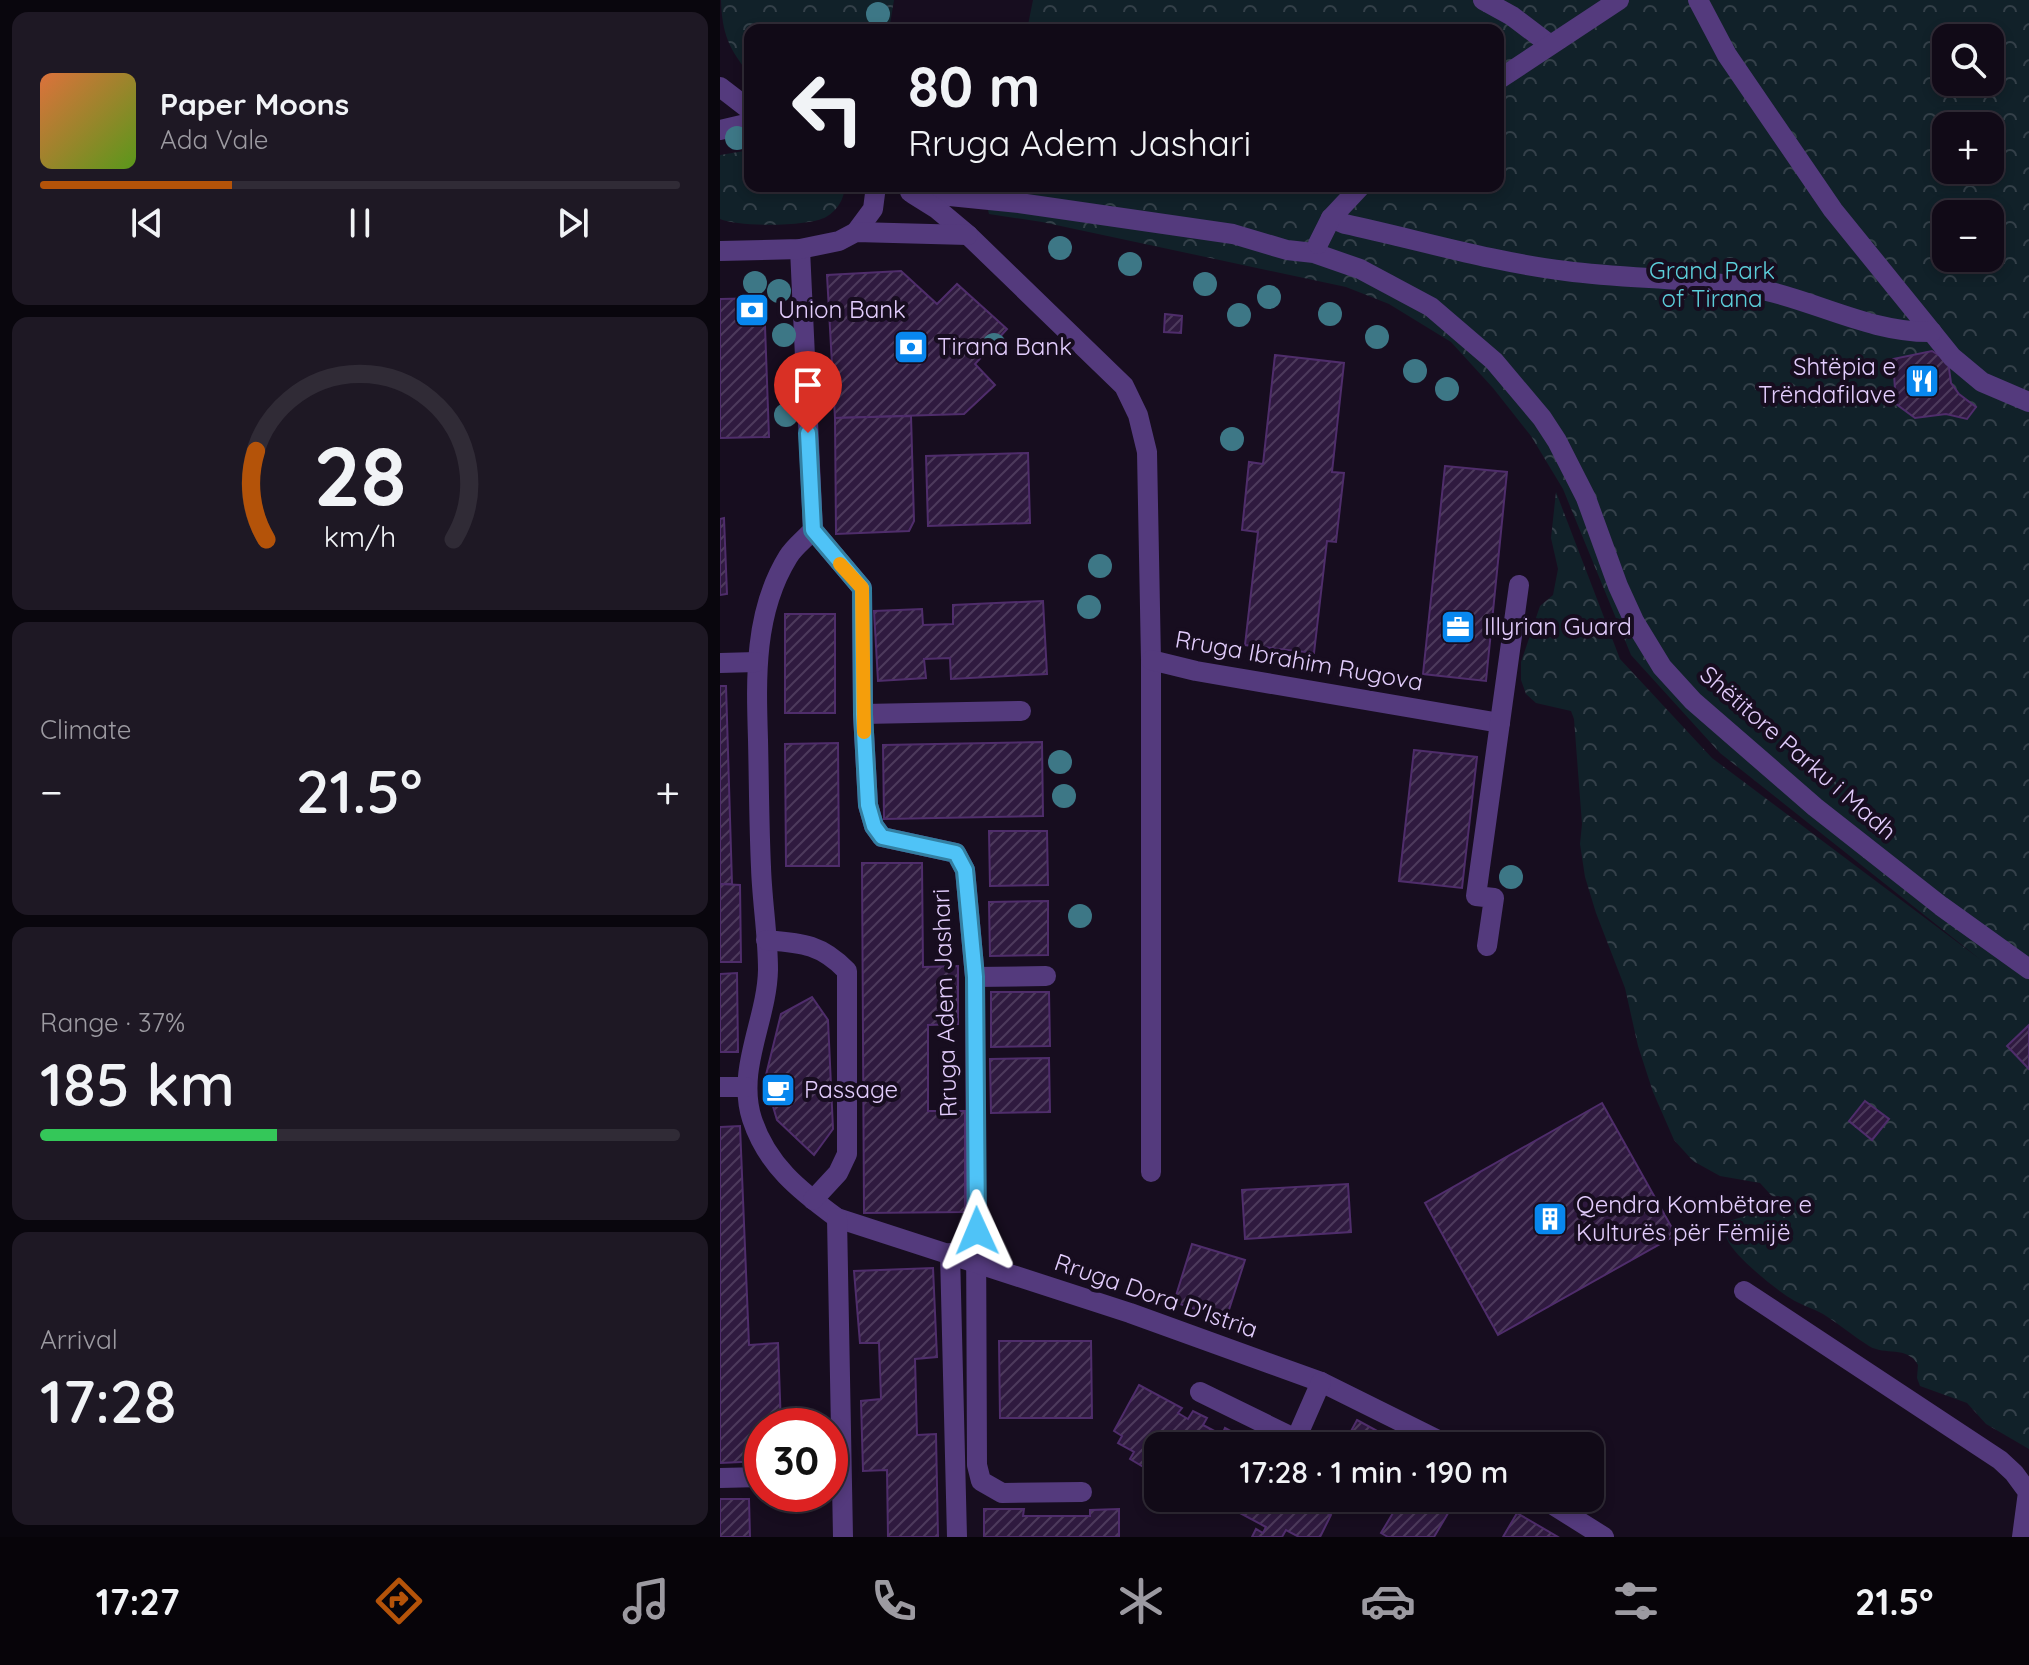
<!DOCTYPE html>
<html lang="en">
<head>
<meta charset="utf-8">
<style>
  body { margin:0; font-family:Quicksand,sans-serif; background:#1e1824; color:#f1f3f6; height:100vh; display:flex; flex-direction:column; font-size:30px; white-space:nowrap }
  * { box-sizing:border-box; margin:0 }
  p { font-size:26px; color:#9c9aa1 }
  .icon { flex:none; width:44px; height:44px; fill:none; stroke:currentColor; stroke-width:2; stroke-linecap:round; stroke-linejoin:round }
  .map { position:relative; flex:1; overflow:hidden }
  .drawer { display:flex; flex-direction:column; gap:12px; padding:12px; background:#09060d; width:720px }
  .drawer>* { flex:none }
  .hud { position:absolute; left:24px; top:24px; width:760px; height:168px; border-radius:16px; box-shadow:0 4px 12px #0003,0 0 0 2px #302b36; background:#110a17; color:#f1f3f6; overflow:hidden }
  .fabs { position:absolute; left:1212px; top:24px; display:grid; gap:16px }
  .fabs a { display:grid; place-items:center; width:72px; height:72px; border-radius:16px; background:#110a17; box-shadow:0 4px 12px #0003,0 0 0 2px #302b36; font-size:40px }
  .speed { position:absolute; left:24px; top:1408px; display:flex; gap:16px; font-size:40px; font-weight:700; text-align:center }
  .speed>* { display:grid; place-content:center; width:104px; height:104px; border-radius:50%; background:#110a17; box-shadow:0 4px 12px #0003,0 0 0 2px #302b36; line-height:1 }
  .speed .limit { border:12px solid #d22; background:#fff; color:#111 }
  .pin { position:absolute; display:grid; place-items:center; width:68px; height:68px; color:#fff; margin:-82px -34px; border-radius:50% 50% 50% 0; rotate:-45deg; box-shadow:0 0 8px #0007 }
  .pin .icon { rotate:45deg }
  .me { position:absolute; width:88px; margin:-44px; rotate:359deg; stroke-linejoin:round; filter:drop-shadow(0 0 6px #0008) }
  .turn { display:flex; align-items:center; gap:28px; height:168px; padding:0 32px; font-size:36px }
  .turn .icon { width:104px; height:104px; stroke-width:2.5 }
  .turn b { display:block; font-size:56px; line-height:68px }
  .big { font-size:60px; font-weight:600; line-height:1.1 }
  .drawer .card { flex:1; display:flex; flex-direction:column; justify-content:center; gap:12px; min-width:0; padding:0 28px; border-radius:16px; background:#1e1824 }
  .drawer .dial { align-items:center; gap:0 }
  .dial svg { height:208px; overflow:visible; fill:none; stroke:#302b36; stroke-width:7; stroke-linecap:round; text-anchor:middle }
  .dial text { fill:#f1f3f6; stroke:none }
  .song { display:flex; align-items:center; gap:24px }
  .cover { width:96px; height:96px; border-radius:12px; background:linear-gradient(135deg,hsl(20 70% 55%),hsl(90 70% 35%)) }
  .played { height:8px; border-radius:4px; background:linear-gradient(90deg,#b45309 30%,#302b36 30%) }
  .keys { display:flex; justify-content:space-around; direction:ltr }
  .heat { display:flex; justify-content:space-between; align-items:center; font-size:44px; direction:ltr }
  .charge { height:12px; border-radius:6px; background:linear-gradient(90deg,#34c759 37%,#302b36 0) }
  .trip { position:absolute; left:424px; top:1432px; width:460px; height:80px; border-radius:16px; background:#110a17; box-shadow:0 4px 12px #0003,0 0 0 2px #302b36; font-weight:600; line-height:80px; text-align:center }
  .menu { display:flex; height:128px; justify-content:space-around; align-items:center; background:#070409; color:#9c9aa1 }
  .menu .icon { width:56px; height:56px }
  .menu .on { color:#b45309 }
  .menu b { font-size:36px; color:#f1f3f6 }
  main { display:flex; flex:1; min-height:0 }
  .map>svg:first-child { display:block }
  .forest { fill:url(#forest-crowns); fill-rule:evenodd }
  .building { fill:url(#building-hatch); stroke:#4f2d6b; stroke-width:2 }
  .lines { fill:none; stroke-linecap:round; stroke-linejoin:round }
  .minor { stroke:#543a7d; stroke-width:20 }
  .tree { fill:#3d7786 }
  .route-casing { stroke:#337fa1; stroke-width:20 }
  .route { stroke:#4fc3f7; stroke-width:14 }
  .slow { stroke:#f59e0b; stroke-width:14 }
  .labels { text-anchor:middle; stroke-width:8; stroke-linejoin:round; paint-order:stroke }
  .park-label { font-size:24px; fill:#5cceda; stroke:#170d1f }
  .poi-label { font-size:24px; fill:#e3cdfd; stroke:#170d1f; text-anchor:start }
  .street-label { font-size:24px; fill:#e3cdfd; stroke:#170d1f }
</style>
</head>
<body>
<main>
<section class="drawer">
<div class="card">
<div class="song"><i class="cover"></i><div><b>Paper Moons</b><p>Ada Vale</p></div></div>
<div class="played"></div>
<div class="keys"><svg class="icon" aria-label="previous" viewBox="0 0 24 24"><path d="M18 5L8 12l10 7zM5 5v14"/></svg><svg class="icon" aria-label="pause" viewBox="0 0 24 24"><path d="M8 5v14M16 5v14"/></svg><svg class="icon" aria-label="next" viewBox="0 0 24 24"><path d="M6 5l10 7-10 7zM19 5v14"/></svg></div>
</div>
<div class="card dial"><svg viewBox="0 0 100 80">
<path d="M14 69A42 42 0 1 1 86 69"/>
<path d="M14 69A42 42 0 0 1 10 35" stroke="#b45309"/>
<text x="50" y="56" font-size="32" font-weight="700">28</text>
<text x="50" y="72" font-size="11">km/h</text>
</svg></div>
<div class="card"><p>Climate</p>
<div class="heat"><a>−</a><b class="big">21.5°</b><a>+</a></div>
</div>
<div class="card"><p>Range · 37%</p><b class="big">185 km</b><div class="charge"></div></div>
<div class="card"><p>Arrival</p><b class="big">17:28</b></div>
</section>
<div class="map">
<svg width="1309" height="1537" viewBox="0 0 1309 1537">
  <defs>
    <pattern id="forest-crowns" width="20" height="18" patternUnits="userSpaceOnUse" patternTransform="scale(2)"><rect width="20" height="18" fill="#112129"/><path d="M2 6a3 3 0 1 1 6 0M12 15a3 3 0 1 1 6 0" fill="none" stroke="#344049"/></pattern>
    <pattern id="building-hatch" width="6" height="6" patternUnits="userSpaceOnUse" patternTransform="scale(2)"><rect width="6" height="6" fill="#2f1a3f"/><path d="M-1 1l2-2M0 6l6-6M5 7l2-2" fill="none" stroke="#4d3a5c"/></pattern>
  </defs>
  <rect width="100%" height="100%" fill="#170d1f"/>
  <g class="forest">
    <path d="M1 0H174L169 30H30V75C9 49 2 34 1 0Z"/>
    <path d="M313 0H1309V1449L1266 1424 1247 1403 1200 1386 1197 1378 1198 1365C1187 1345 1165 1356 1149 1346 1133 1336 1119 1324 1103 1314 1093 1308 1080 1305 1070 1298 1054 1288 1014 1256 1007 1239 1005 1233 1007 1227 1009 1221L1060 1205 1040 1183 1000 1176 973 1161 954 1140 933 1092 918 1046 905 988 876 913 865 877 860 844 862 824 854 719 851 711 816 703 806 694 801 680V662L820 606 833 595 838 569 831 538 836 492 900 659 992 758 1261 960 1000 753 911 655 843 489 811 436 773 388 731 342 669 304 626 287 322 222 269 214 262 186H778V30H307ZM1226 38H1270V82H1226ZM1226 126H1270V170H1226ZM1226 214H1270V258H1226Z"/>
    <path d="M30 150V186H125C124 199 118 210 106 217 88 227 19 227 0 219V155Z"/>
  </g>
  <g class="building">
    <path d="M181 271 217 304 237 284 287 329 255 364 275 385 244 414 115 418 107 275Z"/>
    <path d="M44 298 49 437 0 438V299Z"/>
    <path d="M445 314 462 316 461 333 444 332Z"/>
    <path d="M1212 351 1228 361 1231 383 1239 394 1256 407 1247 419 1226 414 1195 418 1176 404 1173 359Z"/>
    <path d="M555 355 624 363 612 472 624 473 616 542 607 541 594 653 525 645 538 532 522 530 529 462 543 464Z"/>
    <path d="M191 416 194 521 189 531 116 534 115 418Z"/>
    <path d="M308 453 310 523 208 526 206 456Z"/>
    <path d="M725 466 787 472 766 681 703 674Z"/>
    <path d="M4 518 7 594 0 595V519Z"/>
    <path d="M323 601 327 674 231 679 230 658 204 659 206 678 158 681 154 611 202 609 203 625 233 624V605Z"/>
    <rect x="65" y="614" width="50" height="99"/>
    <path d="M0 686H6L12 884H0Z"/>
    <path d="M322 742 323 816 164 819 163 745Z"/>
    <path d="M118 743 119 866H66L65 744Z"/>
    <path d="M694 750 757 757 742 888 679 881Z"/>
    <path d="M269 831H327L328 885 270 886Z"/>
    <path d="M142 863H202L203 967 238 966V1024L208 1025V1111H245V1212L144 1213Z"/>
    <path d="M0 884 20 885 21 962H0Z"/>
    <path d="M328 901V955L270 956 269 902Z"/>
    <path d="M17 973 18 1052H0V974Z"/>
    <path d="M271 992H329L330 1046 271 1047Z"/>
    <path d="M92 997 108 1020 113 1129 94 1155 57 1120 45 1079 61 1014Z"/>
    <path d="M1309 1025V1069L1287 1046Z"/>
    <path d="M329 1058 330 1112 271 1113 270 1059Z"/>
    <path d="M1145 1101 1169 1119 1152 1140 1129 1121Z"/>
    <path d="M882 1103 956 1235 778 1335 705 1203Z"/>
    <path d="M20 1126 29 1345 58 1343 61 1426H42V1461L0 1463V1127Z"/>
    <path d="M628 1184 631 1232 525 1239 522 1190Z"/>
    <path d="M472 1244 525 1260 506 1319 454 1302Z"/>
    <path d="M213 1268 217 1357 195 1359 197 1435 216 1434 218 1537H168L167 1470 143 1471 141 1401 161 1399 159 1343H140L134 1271Z"/>
    <path d="M279 1341H371L372 1418H280Z"/>
    <path d="M419 1385 462 1408 458 1413 468 1419 473 1411 487 1418 483 1425 502 1435 505 1428 520 1436 516 1442 523 1446H438V1461L433 1458 427 1469 410 1459 414 1452 398 1443 402 1436 394 1431Z"/>
    <path d="M637 1420 674 1440 670 1446H623Z"/>
    <path d="M492 1498H580L611 1515 600 1537H579L566 1530 562 1537H532L536 1529 543 1533 546 1527Z"/>
    <path d="M682 1498H737L714 1537H668L661 1533Z"/>
    <path d="M0 1499H29L30 1537H0Z"/>
    <path d="M264 1509H304L303 1516H370V1510L399 1509V1537H264Z"/>
    <path d="M797 1513 838 1537H783Z"/>
  </g>
  <g class="lines">
    <g class="minor">
      <path d="M763 0 792 16 829 44"/>
      <path d="M978 0 1007 55 1113 210 1207 326 1232 357 1262 382 1309 402"/>
      <path d="M778 80 899 0"/>
      <path d="M0 87 30 110"/>
      <path d="M0 130 30 123"/>
      <path d="M190 192 299 203 513 234 567 250 594 253 640 269 711 307 774 361 822 418 837 441 866 498 898 586 914 621 942 667 973 701 1095 807 1221 906 1309 969"/>
      <path d="M193 194 217 209 248 235 404 386 418 415 427 452 431 660V1172"/>
      <path d="M611 218 625 224C699 240 772 262 846 271 913 280 981 277 1047 291 1102 304 1154 333 1212 332"/>
      <path d="M136 232 153 209 156 186"/>
      <path d="M598 244 611 218 641 186"/>
      <path d="M80 249 93 530 142 588 143 714 148 805 154 826 162 837 236 853 245 870 255 977 257 1465 261 1481 282 1493 362 1492"/>
      <path d="M0 251 80 249 119 241 136 232 248 235"/>
      <path d="M93 530C85 539 74 547 68 557 34 612 36 677 38 740 39 782 39 825 41 867 42 901 48 935 48 970 47 1020 16 1069 32 1119 47 1165 79 1190 117 1218L410 1313 601 1382 730 1446"/>
      <path d="M431 660 476 671 780 723"/>
      <path d="M0 663 36 662"/>
      <path d="M143 714 301 711"/>
      <path d="M46 940C82 943 101 944 127 971V1154L118 1173 93 1200"/>
      <path d="M767 946 774 898 756 896 799 585"/>
      <path d="M255 977 326 976"/>
      <path d="M0 1087H26"/>
      <path d="M117 1218 123 1537"/>
      <path d="M230 1253 237 1537"/>
      <path d="M1024 1291 1280 1460 1294 1473 1308 1492 1302 1537"/>
      <path d="M480 1392 576 1439 601 1382"/>
      <path d="M0 1478 42 1477"/>
      <path d="M822 1498 884 1537"/>
    </g>
  </g>
  <g class="tree">
    <circle cx="158" cy="14" r="12"/>
    <circle cx="17" cy="138" r="12"/>
    <circle cx="340" cy="248" r="12"/>
    <circle cx="410" cy="264" r="12"/>
    <circle cx="35" cy="283" r="12"/>
    <circle cx="485" cy="284" r="12"/>
    <circle cx="59" cy="291" r="12"/>
    <circle cx="549" cy="297" r="12"/>
    <circle cx="610" cy="314" r="12"/>
    <circle cx="519" cy="315" r="12"/>
    <circle cx="64" cy="335" r="12"/>
    <circle cx="657" cy="337" r="12"/>
    <circle cx="274" cy="345" r="12"/>
    <circle cx="695" cy="371" r="12"/>
    <circle cx="68" cy="387" r="12"/>
    <circle cx="727" cy="389" r="12"/>
    <circle cx="66" cy="415" r="12"/>
    <circle cx="512" cy="439" r="12"/>
    <circle cx="380" cy="566" r="12"/>
    <circle cx="369" cy="607" r="12"/>
    <circle cx="340" cy="762" r="12"/>
    <circle cx="344" cy="796" r="12"/>
    <circle cx="791" cy="877" r="12"/>
    <circle cx="360" cy="916" r="12"/>
  </g>
  <g class="lines">
    <g class="route-casing">
      <path id="route" d="M88 433 93 530 142 588 143 714 148 805 154 826 162 837 236 853 245 870 255 977 257 1231"/>
    </g>
    <use href="#route" class="route"/>
    <path class="slow" d="M120 564 142 588 144 732"/>
  </g>
  <defs>
    <g id="bank-square" transform="scale(1.8)"><rect x="-9" y="-9" width="18" height="18" rx="4" fill="#0887ee" stroke="#170d1f"/><path d="M-6-4H6V4H-6ZM0-2.3a2.3 2.3 0 1 0 0 4.6a2.3 2.3 0 1 0 0-4.6Z" fill="#fff"/></g>
    <g id="restaurant-square" transform="scale(1.8)"><rect x="-9" y="-9" width="18" height="18" rx="4" fill="#0887ee" stroke="#170d1f"/><path d="M-5-6h1v4h1v-4h1v4h1v-4h1v5L-1.5 .5V6h-2V.5L-5-1ZM5-6V6H3V1.5H1.5Q1.5-4 5-6Z" fill="#fff"/></g>
    <g id="office-square" transform="scale(1.8)"><rect x="-9" y="-9" width="18" height="18" rx="4" fill="#0887ee" stroke="#170d1f"/><path d="M-6-3h4V-5.5h4V-3h4V5H-6ZM-1-4.5V-3h2v-1.5ZM-6 0V1H6V0Z" fill="#fff"/></g>
    <g id="cafe-square" transform="scale(1.8)"><rect x="-9" y="-9" width="18" height="18" rx="4" fill="#0887ee" stroke="#170d1f"/><path d="M-5.5-4.5H6V0H3Q3 3.5 0 3.5H-2.5Q-5.5 3.5-5.5 0ZM3-3.2v2h1.7v-2ZM-6 4.5H4V6H-6Z" fill="#fff"/></g>
    <g id="building-square" transform="scale(1.8)"><rect x="-9" y="-9" width="18" height="18" rx="4" fill="#0887ee" stroke="#170d1f"/><path d="M-4-6H4V6H1V3H-1V6H-4ZM-2.5-4.3h1.7v1.8h-1.7ZM.8-4.3h1.7v1.8H.8ZM-2.5-1h1.7V.8h-1.7ZM.8-1h1.7V.8H.8Z" fill="#fff"/></g>
  </defs>
  <g fill-rule="evenodd">
    <use href="#bank-square" x="32" y="310"/>
    <use href="#bank-square" x="191" y="347"/>
    <use href="#restaurant-square" x="1202" y="381"/>
    <use href="#office-square" x="738" y="627"/>
    <use href="#cafe-square" x="58" y="1090"/>
    <use href="#building-square" x="830" y="1219"/>
  </g>
  <g class="labels">
    <g class="park-label">
      <text x="992" y="279">Grand Park<tspan x="992" dy="28">of Tirana</tspan></text>
    </g>
    <g class="poi-label">
      <text x="58" y="318">Union Bank</text>
      <text x="217" y="355">Tirana Bank</text>
      <text x="1176" y="375" text-anchor="end">Shtëpia e<tspan x="1176" dy="28">Trëndafilave</tspan></text>
      <text x="764" y="635">Illyrian Guard</text>
      <text x="84" y="1098">Passage</text>
      <text x="856" y="1213">Qendra Kombëtare e<tspan x="856" dy="28">Kulturës për Fëmijë</tspan></text>
    </g>
    <g class="street-label">
      <text transform="translate(579 661) rotate(10)" y="8">Rruga Ibrahim Rugova</text>
      <text transform="translate(1078 753) rotate(41)" y="8">Shëtitore Parku i Madh</text>
      <text transform="translate(225 1003) rotate(-92)" y="8">Rruga Adem Jashari</text>
      <text transform="translate(436 1296) rotate(19)" y="8">Rruga Dora D'Istria</text>
    </g>
  </g>
</svg>
<div class="fabs">
<a><svg class="icon" aria-label="search" viewBox="0 0 24 24"><circle cx="10" cy="10" r="6"/><path d="M15 15l6 6"/></svg></a>
<a>+</a>
<a>−</a>
</div>
<div class="speed"><div class="limit">30</div></div>
<div class="pin" style="left:88px;top:433px;background:#d93025"><svg class="icon" aria-label="arrive" viewBox="0 0 24 24"><path d="M6 21V4h12l-3 4 3 4H6"/></svg></div>
<svg class="me" style="left:257px;top:1231px" viewBox="-20 -20 40 40"><path d="M0-17L14 15 0 8-14 15z" fill="#4fc3f7" stroke="#fff" stroke-width="4"/></svg>
<div class="trip">17:28 · 1 min · 190 m</div>
<div class="hud">
<div class="turn"><svg class="icon" aria-label="left" viewBox="0 0 24 24"><path d="M17 20v-9H6M10 6l-5 5 5 5"/></svg><div><b>80 m</b>Rruga Adem Jashari</div></div>
</div>
</div>
</main>
<nav class="menu">
<b>17:27</b>
<svg class="icon on" aria-label="directions" viewBox="0 0 24 24"><path d="M12 3l9 9-9 9-9-9zM9 14v-3h6M13 9l2 2-2 2"/></svg>
<svg class="icon" aria-label="music" viewBox="0 0 24 24"><path d="M9 18V5l10-2v13"/><circle cx="6" cy="18" r="3"/><circle cx="16" cy="16" r="3"/></svg>
<svg class="icon" aria-label="phone" viewBox="0 0 24 24"><path d="M5 4h4l2 5-3 2q2 4 5 5l2-3 5 2v4C11 20 4 13 5 4z"/></svg>
<svg class="icon" aria-label="climate" viewBox="0 0 24 24"><path d="M12 3v18M4 7l16 10M4 17L20 7"/></svg>
<svg class="icon" aria-label="car" viewBox="0 0 24 24"><path d="M5 17H2v-5l4-1 3-4h7l3 4 3 1v5h-3M9 17h6M6 11h13"/><circle cx="7" cy="17" r="2"/><circle cx="17" cy="17" r="2"/></svg>
<svg class="icon" aria-label="filters" viewBox="0 0 24 24"><path d="M4 7h16M4 17h16"/><circle cx="9" cy="7" r="2"/><circle cx="15" cy="17" r="2"/></svg>
<b>21.5°</b>
</nav>
</body>
</html>
